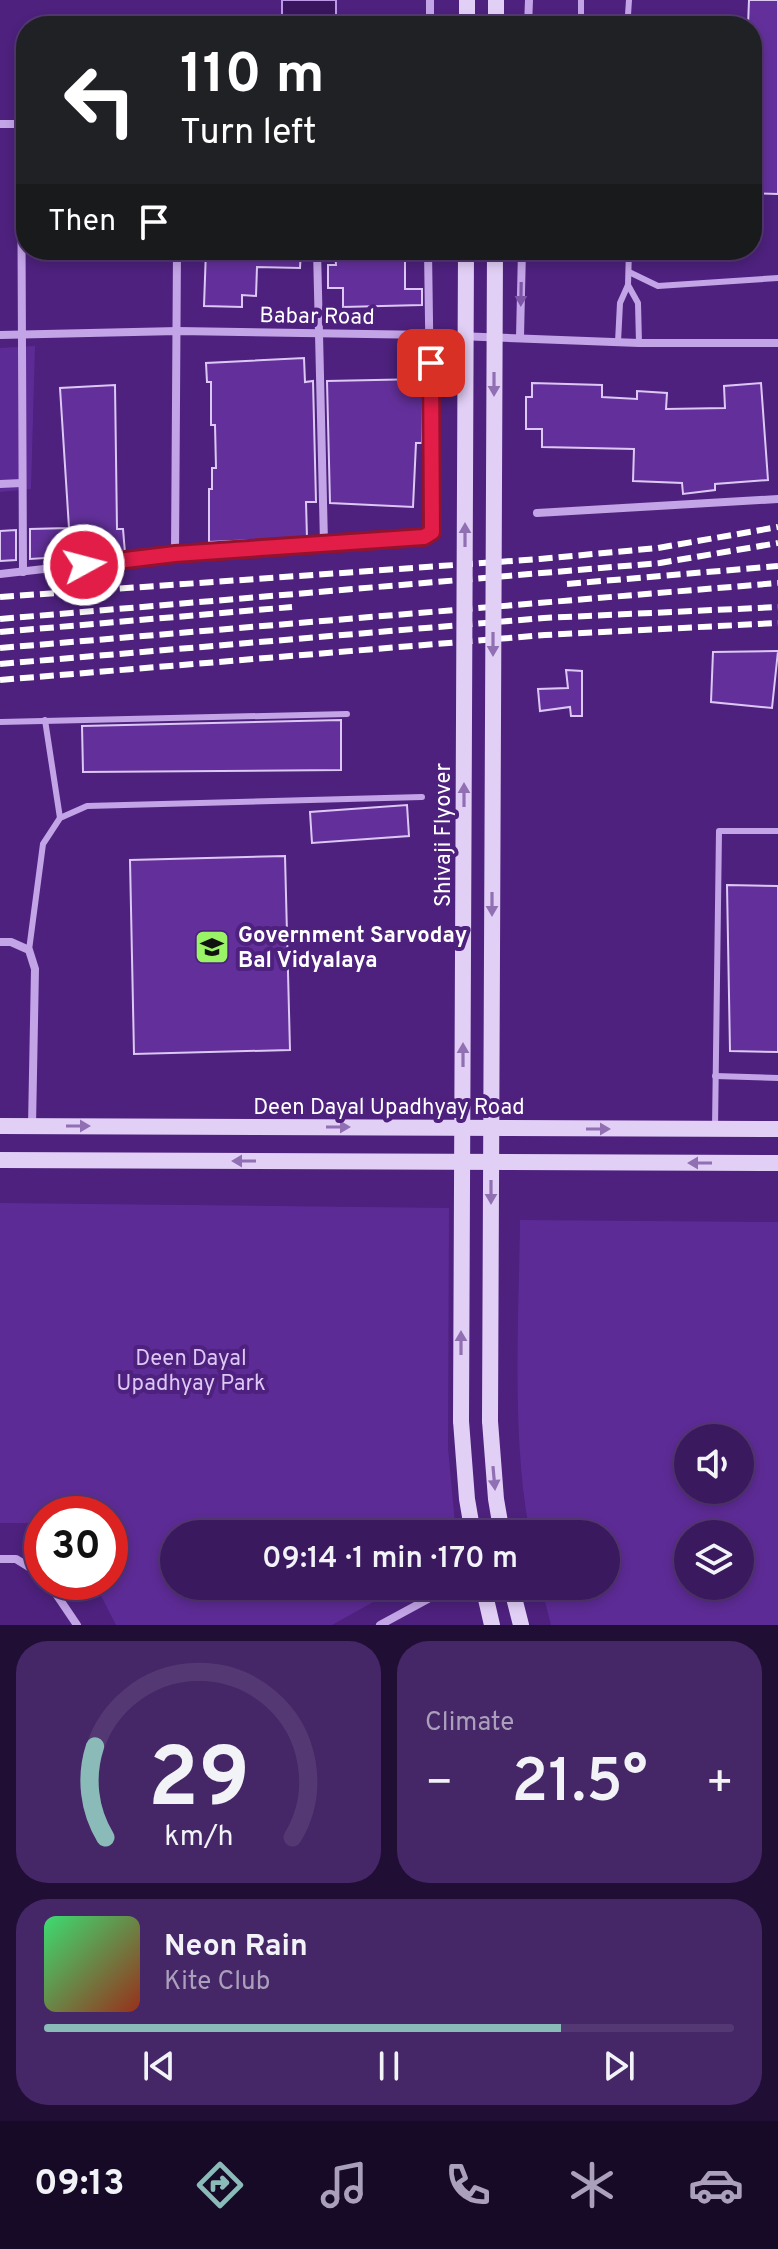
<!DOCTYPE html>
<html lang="en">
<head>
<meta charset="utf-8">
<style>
  body { margin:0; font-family:Overpass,sans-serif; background:#452667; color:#f1f3f6; height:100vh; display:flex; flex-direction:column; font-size:30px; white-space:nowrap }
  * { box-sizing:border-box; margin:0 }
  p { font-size:26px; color:#aba0bc }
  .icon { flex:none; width:44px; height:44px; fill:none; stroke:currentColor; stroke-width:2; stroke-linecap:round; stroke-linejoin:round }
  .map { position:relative; height:1625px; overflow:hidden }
  .details { display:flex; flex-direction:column; gap:16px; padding:16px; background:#200e34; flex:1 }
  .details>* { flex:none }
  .top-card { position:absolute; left:16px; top:16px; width:746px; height:244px; border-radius:32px; box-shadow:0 4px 12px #0003,0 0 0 2px #543873; background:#202124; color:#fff; overflow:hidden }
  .fabs { position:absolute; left:674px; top:1424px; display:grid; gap:16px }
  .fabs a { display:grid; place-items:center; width:80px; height:80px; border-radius:50%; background:#3a195e; box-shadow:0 4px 12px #0003,0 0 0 2px #543873; font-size:40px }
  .speed { position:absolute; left:24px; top:1496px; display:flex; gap:16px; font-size:40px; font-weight:700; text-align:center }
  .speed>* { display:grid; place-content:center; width:104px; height:104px; border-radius:50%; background:#3a195e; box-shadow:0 4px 12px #0003,0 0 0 2px #543873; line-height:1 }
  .speed .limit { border:12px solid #d22; background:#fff; color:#111 }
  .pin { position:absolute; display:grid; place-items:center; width:68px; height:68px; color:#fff; margin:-34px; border-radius:16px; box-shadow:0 4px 12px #0006 }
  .me { position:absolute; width:88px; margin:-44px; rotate:83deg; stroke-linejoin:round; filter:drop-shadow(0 0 6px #0008) }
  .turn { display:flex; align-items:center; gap:28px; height:168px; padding:0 32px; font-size:36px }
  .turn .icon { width:104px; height:104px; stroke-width:2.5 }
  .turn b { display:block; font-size:56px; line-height:68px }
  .then { display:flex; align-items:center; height:76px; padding:0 32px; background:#0003; gap:16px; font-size:30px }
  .big { font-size:60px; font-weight:600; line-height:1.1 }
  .details .tile { flex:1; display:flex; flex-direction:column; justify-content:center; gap:12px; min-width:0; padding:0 28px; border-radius:32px; background:#452667 }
  .details .dial { align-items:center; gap:0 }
  .dial svg { height:208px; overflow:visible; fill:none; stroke:#543873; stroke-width:7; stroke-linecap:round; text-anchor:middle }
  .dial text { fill:#f1f3f6; stroke:none }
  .song { display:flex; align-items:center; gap:24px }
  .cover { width:96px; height:96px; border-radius:12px; background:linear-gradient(135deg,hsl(140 70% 55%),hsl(10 70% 35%)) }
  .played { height:8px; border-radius:4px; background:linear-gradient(90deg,#8bbbb9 75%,#543873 75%) }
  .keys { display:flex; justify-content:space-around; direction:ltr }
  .heat { display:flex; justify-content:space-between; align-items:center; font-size:44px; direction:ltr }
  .details .tiles { flex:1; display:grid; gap:16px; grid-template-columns:1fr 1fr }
  .tile:last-child { grid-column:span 2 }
  .trip { position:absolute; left:160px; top:1520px; width:460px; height:80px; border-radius:40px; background:#3a195e; box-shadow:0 4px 12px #0003,0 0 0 2px #543873; font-weight:600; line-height:80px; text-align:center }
  .tabs { display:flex; height:128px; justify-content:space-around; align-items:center; background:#170a26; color:#aba0bc }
  .tabs .icon { width:56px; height:56px }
  .tabs .active { color:#8bbbb9 }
  .tabs b { font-size:36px; color:#f1f3f6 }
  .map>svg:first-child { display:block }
  .green { fill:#5d2b95; fill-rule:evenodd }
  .water { fill:#39165d; stroke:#bc98e8; stroke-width:2 }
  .building { fill:#63309b; stroke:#ddc8f5; stroke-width:2 }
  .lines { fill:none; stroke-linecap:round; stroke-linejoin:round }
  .lane { stroke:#c3a4e7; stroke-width:6 }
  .street { stroke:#c3a4e7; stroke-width:8 }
  .secondary { stroke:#e2cff6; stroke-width:16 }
  .rail { stroke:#fff; stroke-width:6; stroke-dasharray:14 6; stroke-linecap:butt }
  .secondary-bridge { stroke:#e2cff6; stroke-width:16 }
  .oneway { fill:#7c55a7 }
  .oneway2 { fill:#906fb3 }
  .route-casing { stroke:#92132f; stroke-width:20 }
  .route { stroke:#e11d48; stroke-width:14 }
  .labels { text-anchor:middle; stroke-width:8; stroke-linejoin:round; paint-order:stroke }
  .street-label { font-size:22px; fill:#fff; stroke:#4d217d }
  .poi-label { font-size:22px; font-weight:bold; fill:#fff; stroke:#4d217d; text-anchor:start }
  .park-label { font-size:22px; fill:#ddc8f5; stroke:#4d217d }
</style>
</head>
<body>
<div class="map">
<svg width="778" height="1625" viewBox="0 0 778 1625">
  <rect width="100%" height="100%" fill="#4d217d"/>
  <g class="green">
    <path d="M35 346 31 489 0 492V348Z"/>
    <path d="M0 1203 449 1208 448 1448 456 1534H174V1586H402L332 1625H116L94 1582H110V1514H42V1523H0Z"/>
    <path d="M520 1220 778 1222V1625H551L541 1586H606V1534H530C511 1437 519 1319 520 1220ZM688 1438H740V1490H688ZM688 1534H740V1586H688Z"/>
  </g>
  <rect class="water" x="282" y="0" width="54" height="15"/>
  <g class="building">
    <path d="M749 0H778V194L752 193V26H748Z"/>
    <path d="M206 250H301L300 268 257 267 256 296 242 295V307L204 306Z"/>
    <path d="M335 250H405V289H422V305L343 307V288H328V265H336Z"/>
    <path d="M304 358 305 382 313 381 316 502H306L307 538 209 542V489H212V468H216L215 425H211V382H207L206 363Z"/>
    <path d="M423 379 422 443H416L413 507 330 503 327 381Z"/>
    <path d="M532 383 602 385V397L637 399V391L667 393 666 409 725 408 724 386 761 383 768 480 715 484V490L683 494 682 483 633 481 634 449 542 447V429H526V397H532Z"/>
    <path d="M115 385 117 529H123L125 553 30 559V529L69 528 60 388Z"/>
    <path d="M16 530V560L0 561V531Z"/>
    <path d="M778 651 772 708 711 702 713 652Z"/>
    <path d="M566 670 582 671V716H571L570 707 540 711 538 689 568 688Z"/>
    <path d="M341 720V770L83 772 82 726Z"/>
    <path d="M407 805 409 836 312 843 310 812Z"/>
    <path d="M285 856 290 1050 134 1054 130 860Z"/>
    <path d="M727 885 778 886V1052L730 1051Z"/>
  </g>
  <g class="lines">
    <g class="lane">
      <path d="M628 15 629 0"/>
      <path d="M581 26V0"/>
      <path d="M629 272 658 286 778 278"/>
      <path d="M628 285 638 303 639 343"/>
      <path d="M618 342 620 303 628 285 629 250"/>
      <path d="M45 720 60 818"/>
      <path d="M0 722 347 714"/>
      <path d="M29 950 43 844 60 818 87 806 422 797"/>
      <path d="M715 1076 778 1078"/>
      <path d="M715 1128 719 831H778"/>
    </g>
    <g class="street">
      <path d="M430 26V0"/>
      <path d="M528 26 529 0"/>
      <path d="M0 124H25"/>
      <path d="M21 124 23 572"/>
      <path d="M317 250 324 543"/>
      <path d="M0 335 178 331 431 335 639 343H778"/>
      <path d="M520 337 522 250"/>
      <path d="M0 484 22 483"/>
      <path d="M537 513 778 499"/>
      <path d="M175 554 177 250"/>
      <path d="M0 574 175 554 424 537 432 532 428 250"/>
      <path d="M0 942H11L29 950 35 969 32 1126"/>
      <path d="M0 1559H16L42 1575"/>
      <path d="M48 1582 77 1625"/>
      <path d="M380 1625 428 1599"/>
    </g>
    <g class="secondary">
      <path d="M467 26V0"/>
      <path d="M496 26V0"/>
      <path d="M0 1126 778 1129"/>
      <path d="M0 1160 778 1163"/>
      <path d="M461 1421 467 1499 473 1534"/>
      <path d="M490 1421 496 1499 502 1534"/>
      <path d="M483 1586 492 1625"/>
      <path d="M511 1586 521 1625"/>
    </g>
    <g class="rail">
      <path d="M567 584 778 566"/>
      <path d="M0 597 540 559 658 548 778 527"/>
      <path d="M0 619 660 563 778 543"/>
      <path d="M0 632 292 607"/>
      <path d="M0 648 778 583"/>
      <path d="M0 664 544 618 778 607"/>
      <path d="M0 680 545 635 778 623"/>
    </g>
    <g class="secondary-bridge">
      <path d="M461 1421 466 250"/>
      <path d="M490 1421 495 250"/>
    </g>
  </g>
  <defs><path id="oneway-solid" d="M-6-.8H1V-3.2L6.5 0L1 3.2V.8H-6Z" transform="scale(2)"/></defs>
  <use class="oneway" href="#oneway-solid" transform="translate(521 294) rotate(91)"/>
  <g class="oneway2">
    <use href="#oneway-solid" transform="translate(494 384) rotate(90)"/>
    <use href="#oneway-solid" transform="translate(465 535) rotate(-90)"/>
    <use href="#oneway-solid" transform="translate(493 644) rotate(90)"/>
    <use href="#oneway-solid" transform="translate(464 795) rotate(-90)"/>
    <use href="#oneway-solid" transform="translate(492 904) rotate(90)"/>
    <use href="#oneway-solid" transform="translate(463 1055) rotate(-90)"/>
    <use href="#oneway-solid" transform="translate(78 1126)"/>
    <use href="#oneway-solid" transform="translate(338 1127)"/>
    <use href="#oneway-solid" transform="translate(598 1129)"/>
    <use href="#oneway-solid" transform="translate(244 1161) rotate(-180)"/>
    <use href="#oneway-solid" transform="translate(700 1163) rotate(-180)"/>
    <use href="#oneway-solid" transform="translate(491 1192) rotate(90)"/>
    <use href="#oneway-solid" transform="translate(461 1343) rotate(-90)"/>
    <use href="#oneway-solid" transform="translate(494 1478) rotate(85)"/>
  </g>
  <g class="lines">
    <g class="route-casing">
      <path id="route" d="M84 565 175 554 424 537 432 532 431 363"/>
    </g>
    <use href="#route" class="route"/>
  </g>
  <defs>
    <g id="school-square" transform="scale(1.8)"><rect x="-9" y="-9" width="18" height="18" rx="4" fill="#9af366" stroke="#4d217d"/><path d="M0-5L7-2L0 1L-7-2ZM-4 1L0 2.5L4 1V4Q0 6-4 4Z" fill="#111"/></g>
  </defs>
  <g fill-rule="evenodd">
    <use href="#school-square" x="212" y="947"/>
  </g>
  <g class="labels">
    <g class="street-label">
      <text transform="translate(317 315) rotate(1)" y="8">Babar Road</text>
      <text transform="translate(442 835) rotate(-90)" y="8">Shivaji Flyover</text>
      <text x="389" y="1114">Deen Dayal Upadhyay Road</text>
    </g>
    <g class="poi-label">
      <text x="238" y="942">Government Sarvoday<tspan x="238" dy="25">Bal Vidyalaya</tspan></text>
    </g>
    <g class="park-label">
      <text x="191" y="1365">Deen Dayal<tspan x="191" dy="25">Upadhyay Park</tspan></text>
    </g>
  </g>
</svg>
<div class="fabs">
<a><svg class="icon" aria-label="sound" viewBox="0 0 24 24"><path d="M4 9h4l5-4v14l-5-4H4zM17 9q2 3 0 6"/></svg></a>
<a><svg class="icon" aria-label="layers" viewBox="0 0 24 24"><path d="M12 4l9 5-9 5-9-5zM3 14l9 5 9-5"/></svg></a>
</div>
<div class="speed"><div class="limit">30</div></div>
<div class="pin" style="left:431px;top:363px;background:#d93025"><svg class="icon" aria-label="arrive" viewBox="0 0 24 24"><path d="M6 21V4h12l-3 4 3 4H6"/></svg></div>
<svg class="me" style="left:84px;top:565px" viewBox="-20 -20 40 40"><circle r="17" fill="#e11d48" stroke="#fff" stroke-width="3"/><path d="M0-11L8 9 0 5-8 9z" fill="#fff"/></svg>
<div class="trip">09:14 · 1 min · 170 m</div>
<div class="top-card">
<div class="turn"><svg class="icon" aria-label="left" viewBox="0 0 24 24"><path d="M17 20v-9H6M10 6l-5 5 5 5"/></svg><div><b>110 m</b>Turn left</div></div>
<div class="then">Then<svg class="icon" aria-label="arrive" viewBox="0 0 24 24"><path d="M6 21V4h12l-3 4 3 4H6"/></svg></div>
</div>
</div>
<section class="details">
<div class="tiles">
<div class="tile dial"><svg viewBox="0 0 100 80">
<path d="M14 69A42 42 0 1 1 86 69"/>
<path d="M14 69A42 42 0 0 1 10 34" stroke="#8bbbb9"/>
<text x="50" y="56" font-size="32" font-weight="700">29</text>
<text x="50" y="72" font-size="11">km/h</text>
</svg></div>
<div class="tile"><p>Climate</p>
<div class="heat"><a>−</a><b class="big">21.5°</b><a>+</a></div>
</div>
<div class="tile">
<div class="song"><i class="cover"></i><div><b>Neon Rain</b><p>Kite Club</p></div></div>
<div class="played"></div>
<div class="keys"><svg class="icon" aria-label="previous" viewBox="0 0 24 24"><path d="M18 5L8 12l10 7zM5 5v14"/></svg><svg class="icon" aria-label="pause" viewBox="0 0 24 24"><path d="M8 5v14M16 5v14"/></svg><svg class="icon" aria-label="next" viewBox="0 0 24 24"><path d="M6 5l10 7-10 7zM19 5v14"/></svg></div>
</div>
</div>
</section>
<nav class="tabs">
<b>09:13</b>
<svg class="icon active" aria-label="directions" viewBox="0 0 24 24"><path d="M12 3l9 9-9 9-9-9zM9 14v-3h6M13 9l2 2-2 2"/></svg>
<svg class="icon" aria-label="music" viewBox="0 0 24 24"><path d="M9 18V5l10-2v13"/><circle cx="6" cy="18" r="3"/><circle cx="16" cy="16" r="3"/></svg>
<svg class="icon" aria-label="phone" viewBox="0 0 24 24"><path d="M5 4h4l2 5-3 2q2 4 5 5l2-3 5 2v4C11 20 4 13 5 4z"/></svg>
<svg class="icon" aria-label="climate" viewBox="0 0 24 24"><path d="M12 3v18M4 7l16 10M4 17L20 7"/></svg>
<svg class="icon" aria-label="car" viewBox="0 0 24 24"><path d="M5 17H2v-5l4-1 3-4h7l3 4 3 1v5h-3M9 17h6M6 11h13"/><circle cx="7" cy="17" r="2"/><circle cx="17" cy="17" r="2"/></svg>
</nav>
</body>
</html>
